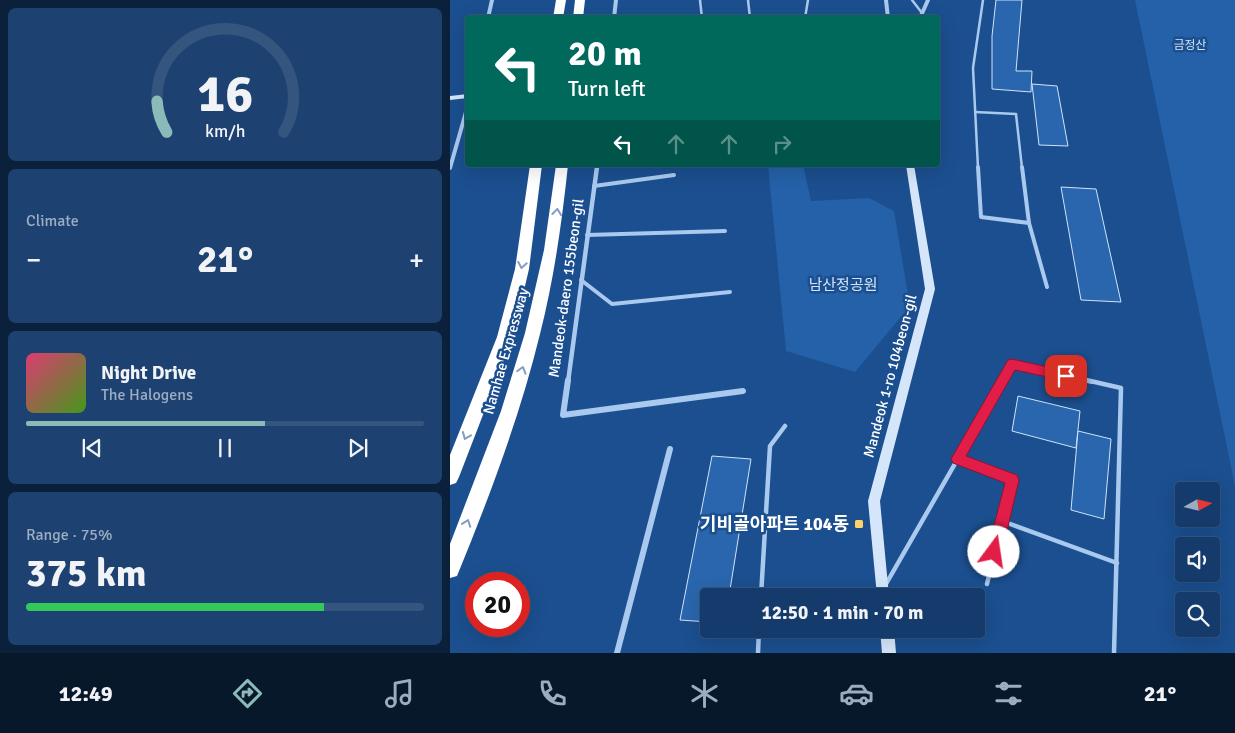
<!DOCTYPE html>
<html lang="en">
<head>
<meta charset="utf-8">
<style>
  body { margin:0; font-family:Signika,"Noto Sans KR",sans-serif; background:#1d4271; color:#f1f3f6; height:100vh; display:flex; flex-direction:column; font-size:19px; white-space:nowrap }
  * { box-sizing:border-box; margin:0 }
  p { font-size:16px; color:#9dadc1 }
  .icon { flex:none; width:28px; height:28px; fill:none; stroke:currentColor; stroke-width:2; stroke-linecap:round; stroke-linejoin:round }
  .map { position:relative; flex:1; overflow:hidden }
  .sheet { display:flex; flex-direction:column; gap:8px; padding:8px; background:#0b203b; width:450px }
  .sheet>* { flex:none }
  .banner { position:absolute; left:15px; top:15px; width:475px; height:152px; border-radius:5px; box-shadow:0 5px 20px #0002,0 0 0 1px #33557e; background:#00695c; color:#fff; overflow:hidden }
  .needle { width:32px; rotate:82deg }
  .controls { position:absolute; left:725px; top:482px; display:grid; gap:10px }
  .controls a { display:grid; place-items:center; width:45px; height:45px; border-radius:5px; background:#143b6b; box-shadow:0 5px 20px #0002,0 0 0 1px #33557e; font-size:25px }
  .speed { position:absolute; left:15px; top:572px; display:flex; gap:10px; font-size:25px; font-weight:700; text-align:center }
  .speed>* { display:grid; place-content:center; width:65px; height:65px; border-radius:50%; background:#143b6b; box-shadow:0 5px 20px #0002,0 0 0 1px #33557e; line-height:1 }
  .speed .limit { border:8px solid #d22; background:#fff; color:#111 }
  .pin { position:absolute; display:grid; place-items:center; width:42px; height:42px; color:#fff; margin:-21px; border-radius:10px; box-shadow:0 2px 8px #0006 }
  .me { position:absolute; width:55px; margin:-28px; rotate:14deg; stroke-linejoin:round; filter:drop-shadow(0 0 4px #0008) }
  .turn { display:flex; align-items:center; gap:18px; height:105px; padding:0 20px; font-size:22px }
  .turn .icon { width:65px; height:65px; stroke-width:2.5 }
  .turn b { display:block; font-size:35px; line-height:42px }
  .lanes { display:flex; align-items:center; height:48px; padding:0 20px; background:#0003; justify-content:center; gap:25px; direction:ltr }
  .lanes .off { opacity:.35 }
  .big { font-size:38px; font-weight:700; line-height:1.1 }
  .sheet .card { flex:1; display:flex; flex-direction:column; justify-content:center; gap:8px; min-width:0; padding:0 18px; border-radius:8px; background:#1d4271 }
  .sheet .dial { align-items:center; gap:0 }
  .dial svg { height:130px; overflow:visible; fill:none; stroke:#33557e; stroke-width:7; stroke-linecap:round; text-anchor:middle }
  .dial text { fill:#f1f3f6; stroke:none }
  .song { display:flex; align-items:center; gap:15px }
  .cover { width:60px; height:60px; border-radius:8px; background:linear-gradient(135deg,hsl(340 70% 55%),hsl(100 70% 35%)) }
  .played { height:5px; border-radius:2px; background:linear-gradient(90deg,#8bbbb9 60%,#33557e 60%) }
  .keys { display:flex; justify-content:space-around; direction:ltr }
  .heat { display:flex; justify-content:space-between; align-items:center; font-size:28px; direction:ltr }
  .charge { height:8px; border-radius:4px; background:linear-gradient(90deg,#34c759 75%,#33557e 0) }
  .trip { position:absolute; left:250px; top:588px; width:285px; height:50px; border-radius:5px; background:#143b6b; box-shadow:0 5px 20px #0002,0 0 0 1px #33557e; font-weight:700; line-height:50px; text-align:center }
  .tabs { display:flex; height:80px; justify-content:space-around; align-items:center; background:#08182b; color:#9dadc1 }
  .tabs .icon { width:35px; height:35px }
  .tabs .on { color:#8bbbb9 }
  .tabs b { font-size:22px; color:#f1f3f6 }
  main { display:flex; flex:1; min-height:0 }
  .map>svg:first-child { display:block }
  .green { fill:#2461a8 }
  .building { fill:#2a66ad; stroke:#cfe3fa }
  .lines { fill:none; stroke-linecap:round; stroke-linejoin:round }
  .lane-far2 { stroke:#a9c9ee; stroke-width:2.5 }
  .lane-far1 { stroke:#a9c9ee; stroke-width:4 }
  .lane { stroke:#a9c9ee; stroke-width:4.5 }
  .street-far2 { stroke:#a9c9ee; stroke-width:4 }
  .street-far1 { stroke:#a9c9ee; stroke-width:4.5 }
  .street { stroke:#a9c9ee; stroke-width:6 }
  .secondary { fill:#d6e6fa; fill-rule:evenodd }
  .highway { fill:#fff; fill-rule:evenodd }
  .oneway { stroke:#829ec1 }
  .route { fill:#e11d48; stroke:#92132f }
  .poi-dot { fill:#ffd166; stroke:#1b4f8f; stroke-width:2 }
  .labels { text-anchor:middle; stroke-width:5; stroke-linejoin:round; paint-order:stroke }
  .far-park-label { font-size:12px; fill:#cfe3fa; stroke:#1b4f8f }
  .park-label { font-size:15px; fill:#cfe3fa; stroke:#1b4f8f }
  .street-label { font-size:15px; fill:#fff; stroke:#1b4f8f }
  .near-poi-label { font-size:18px; font-weight:bold; fill:#fff; stroke:#1b4f8f; text-anchor:end }
</style>
</head>
<body>
<main>
<section class="sheet">
<div class="card dial"><svg viewBox="0 0 100 80">
<path d="M14 69A42 42 0 1 1 86 69"/>
<path d="M14 69A42 42 0 0 1 8 50" stroke="#8bbbb9"/>
<text x="50" y="56" font-size="32" font-weight="700">16</text>
<text x="50" y="72" font-size="11">km/h</text>
</svg></div>
<div class="card"><p>Climate</p>
<div class="heat"><a>−</a><b class="big">21°</b><a>+</a></div>
</div>
<div class="card">
<div class="song"><i class="cover"></i><div><b>Night Drive</b><p>The Halogens</p></div></div>
<div class="played"></div>
<div class="keys"><svg class="icon" aria-label="previous" viewBox="0 0 24 24"><path d="M18 5L8 12l10 7zM5 5v14"/></svg><svg class="icon" aria-label="pause" viewBox="0 0 24 24"><path d="M8 5v14M16 5v14"/></svg><svg class="icon" aria-label="next" viewBox="0 0 24 24"><path d="M6 5l10 7-10 7zM19 5v14"/></svg></div>
</div>
<div class="card"><p>Range · 75%</p><b class="big">375 km</b><div class="charge"></div></div>
</section>
<div class="map">
<svg width="785" height="653" viewBox="0 0 785 653">
  <rect width="100%" height="100%" fill="#1b4f8f"/>
  <g class="green">
    <path d="M685 0H785V486Z"/>
    <path d="M318 165H353L361 201 419 198 444 211 460 306 405 372 336 351Z"/>
  </g>
  <g class="building">
    <path d="M546 0H572L566 71H582L581 92 542 89V36Z"/>
    <path d="M582 84 607 86 618 146 589 145Z"/>
    <path d="M611 187 646 189 671 302 631 300Z"/>
    <path d="M568 396 630 411 626 448 562 431Z"/>
    <path d="M628 431 661 439 654 519 621 510Z"/>
    <path d="M262 456 301 459 279 596H259V622L230 620Z"/>
  </g>
  <g class="lines">
    <g class="lane-far2">
      <path d="M250 0 252 18"/>
      <path d="M298 0 300 18"/>
      <path d="M462 0 472 13"/>
      <path d="M355 18 358 0"/>
      <path d="M525 112 566 114 572 168"/>
      <path d="M528 168 523 68 533 0"/>
    </g>
    <g class="lane-far1">
      <path d="M528 167 531 217 579 223 597 287"/>
      <path d="M572 167 579 223"/>
      <path d="M144 186 224 175"/>
      <path d="M137 235 275 231"/>
      <path d="M131 280 162 304 280 292"/>
      <path d="M552 382 562 364 642 382"/>
    </g>
    <g class="lane">
      <path d="M636 380 671 388 664 653"/>
      <path d="M507 459 562 480 537 584"/>
      <path d="M552 521 667 563"/>
      <path d="M436 584 553 380"/>
      <path d="M311 596 320 446 335 426"/>
      <path d="M308 653 309 629"/>
    </g>
    <g class="street-far2">
      <path d="M436 0 438 18"/>
      <path d="M38 18 42 0"/>
      <path d="M164 18 166 0"/>
      <path d="M470 18 478 0"/>
      <path d="M0 168 18 105"/>
      <path d="M147 168V165"/>
    </g>
    <path class="street-far1" d="M118 382 147 167"/>
    <g class="street">
      <path d="M118 380 113 415 293 391"/>
      <path d="M167 653 220 449"/>
    </g>
    <g class="secondary">
      <path d="M18 94V98L0 100V96Z"/>
      <path d="M456 165H464L485 289 430 501 439 596H427L418 501 475 289Z"/>
      <path d="M430 629H444L446 653H432Z"/>
    </g>
    <g class="highway">
      <path d="M106 0H116L113 18H103Z"/>
      <path d="M125 0H135L133 18H123Z"/>
      <path d="M80 165H92L79 269 63 337 9 477 6 483 0 485V455L47 337 65 269Z"/>
      <path d="M106 165H118C112 222 104 279 90 334 70 416 39 498 7 576L0 578V544L51 411 75 333 94 250Z"/>
    </g>
  </g>
  <defs><path id="oneway-chevron" d="M-2-3.5L2.5 0L-2 3.5" fill="none" stroke-width="1.6" stroke-linecap="round" stroke-linejoin="round" transform="scale(1.25)"/></defs>
  <g class="oneway">
    <use href="#oneway-chevron" transform="translate(107 212) rotate(-83)"/>
    <use href="#oneway-chevron" transform="translate(72 265) rotate(100)"/>
    <use href="#oneway-chevron" transform="translate(72 370) rotate(-74)"/>
    <use href="#oneway-chevron" transform="translate(16 436) rotate(112)"/>
    <use href="#oneway-chevron" transform="translate(17 523) rotate(-70)"/>
  </g>
  <path class="route" d="M562 359 616 371 622 376 616 381 565 370 516 456 567 475 569 480 552 552 549 557 544 559 540 557 537 552 555 483 503 463 501 459 558 360Z"/>
  <rect class="poi-dot" x="404" y="519" width="10" height="10" rx="2.5"/>
  <g class="labels">
    <g class="far-park-label">
      <text x="740" y="49">금정산</text>
    </g>
    <g class="park-label">
      <text x="393" y="290">남산정공원</text>
    </g>
    <g class="street-label">
      <text transform="translate(116 288) rotate(-82)" y="5">Mandeok-daero 155beon-gil</text>
      <text transform="translate(56 351) rotate(-74)" y="5">Namhae Expressway</text>
      <text transform="translate(440 376) rotate(-75)" y="5">Mandeok 1-ro 104beon-gil</text>
    </g>
    <g class="near-poi-label">
      <text x="399" y="530">기비골아파트 104동</text>
    </g>
  </g>
</svg>
<div class="controls">
<a><svg class="needle" viewBox="-14 -14 28 28"><path d="M0-13l5 13h-10z" fill="#e53935"/><path d="M0 13l5-13h-10z" fill="#9dadc1"/></svg></a>
<a><svg class="icon" aria-label="sound" viewBox="0 0 24 24"><path d="M4 9h4l5-4v14l-5-4H4zM17 9q2 3 0 6"/></svg></a>
<a><svg class="icon" aria-label="search" viewBox="0 0 24 24"><circle cx="10" cy="10" r="6"/><path d="M15 15l6 6"/></svg></a>
</div>
<div class="speed"><div class="limit">20</div></div>
<div class="pin" style="left:616px;top:376px;background:#d93025"><svg class="icon" aria-label="arrive" viewBox="0 0 24 24"><path d="M6 21V4h12l-3 4 3 4H6"/></svg></div>
<svg class="me" style="left:544px;top:552px" viewBox="-20 -20 40 40"><circle r="19" fill="#fff"/><path d="M0-13L10 11 0 6-10 11z" fill="#e11d48"/></svg>
<div class="trip">12:50 · 1 min · 70 m</div>
<div class="banner">
<div class="turn"><svg class="icon" aria-label="left" viewBox="0 0 24 24"><path d="M17 20v-9H6M10 6l-5 5 5 5"/></svg><div><b>20 m</b>Turn left</div></div>
<div class="lanes"><svg class="icon" aria-label="left" viewBox="0 0 24 24"><path d="M17 20v-9H6M10 6l-5 5 5 5"/></svg><svg class="icon off" aria-label="ahead" viewBox="0 0 24 24"><path d="M12 20V5M6 11l6-6 6 6"/></svg><svg class="icon off" aria-label="ahead" viewBox="0 0 24 24"><path d="M12 20V5M6 11l6-6 6 6"/></svg><svg class="icon off" aria-label="right" viewBox="0 0 24 24"><path d="M7 20v-9h11M14 6l5 5-5 5"/></svg></div>
</div>
</div>
</main>
<nav class="tabs">
<b>12:49</b>
<svg class="icon on" aria-label="directions" viewBox="0 0 24 24"><path d="M12 3l9 9-9 9-9-9zM9 14v-3h6M13 9l2 2-2 2"/></svg>
<svg class="icon" aria-label="music" viewBox="0 0 24 24"><path d="M9 18V5l10-2v13"/><circle cx="6" cy="18" r="3"/><circle cx="16" cy="16" r="3"/></svg>
<svg class="icon" aria-label="phone" viewBox="0 0 24 24"><path d="M5 4h4l2 5-3 2q2 4 5 5l2-3 5 2v4C11 20 4 13 5 4z"/></svg>
<svg class="icon" aria-label="climate" viewBox="0 0 24 24"><path d="M12 3v18M4 7l16 10M4 17L20 7"/></svg>
<svg class="icon" aria-label="car" viewBox="0 0 24 24"><path d="M5 17H2v-5l4-1 3-4h7l3 4 3 1v5h-3M9 17h6M6 11h13"/><circle cx="7" cy="17" r="2"/><circle cx="17" cy="17" r="2"/></svg>
<svg class="icon" aria-label="filters" viewBox="0 0 24 24"><path d="M4 7h16M4 17h16"/><circle cx="9" cy="7" r="2"/><circle cx="15" cy="17" r="2"/></svg>
<b>21°</b>
</nav>
</body>
</html>
